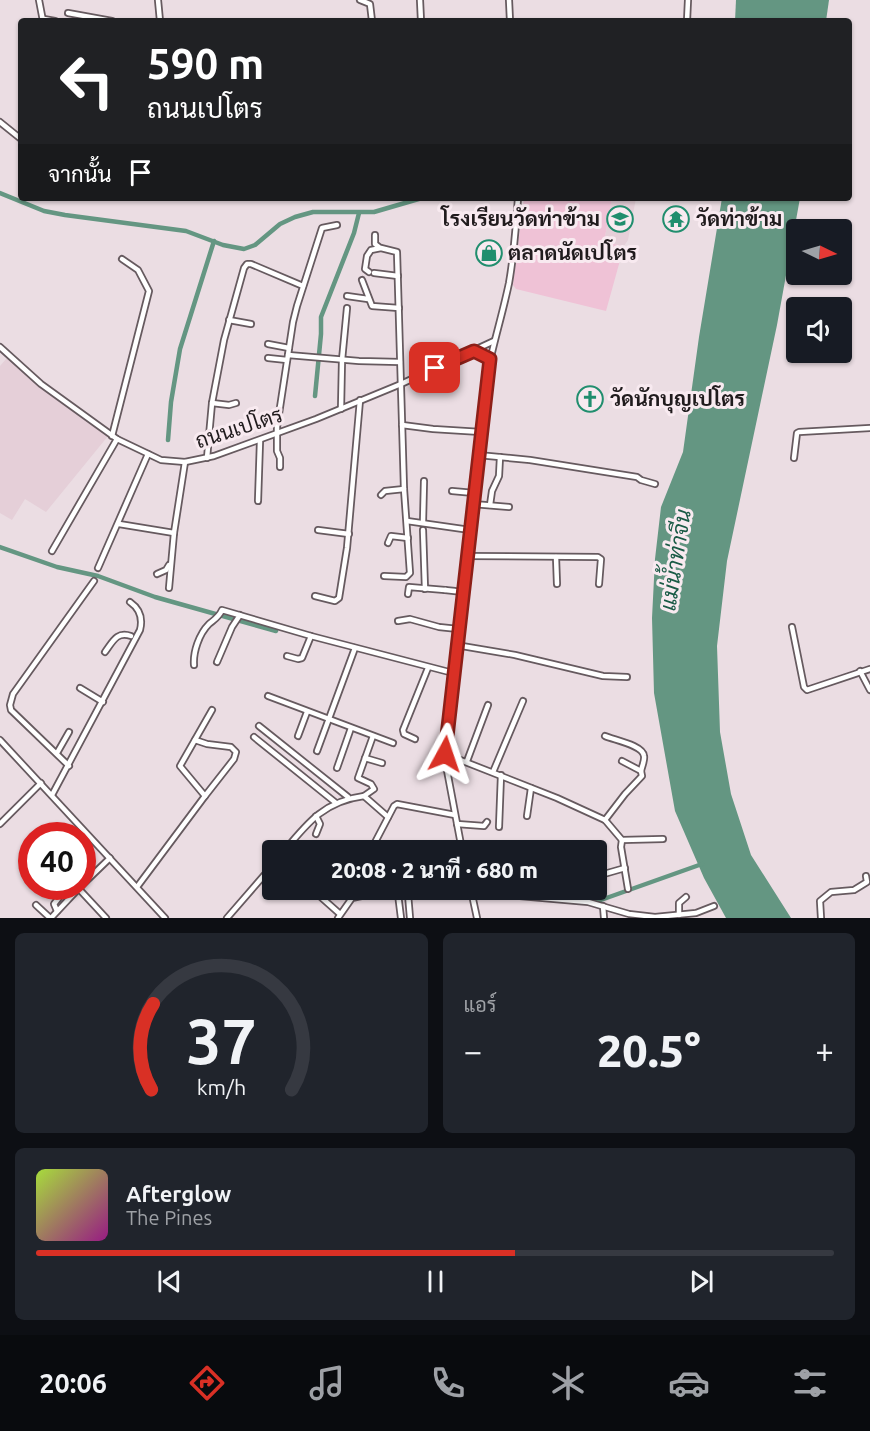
<!DOCTYPE html>
<html lang="th">
<head>
<meta charset="utf-8">
<style>
  body { margin:0; font-family:Ubuntu,Sarabun,sans-serif; background:#20242c; color:#f1f3f6; height:100vh; display:flex; flex-direction:column; font-size:22px; white-space:nowrap }
  * { box-sizing:border-box; margin:0 }
  p { font-size:20px; color:#9ea1a6 }
  .icon { flex:none; width:33px; height:33px; fill:none; stroke:currentColor; stroke-width:2; stroke-linecap:round; stroke-linejoin:round }
  .map { position:relative; height:918px; overflow:hidden }
  .panel { display:flex; flex-direction:column; gap:15px; padding:15px; background:#0d0f14; flex:1 }
  .panel>* { flex:none }
  .hud { position:absolute; left:18px; top:18px; width:834px; height:183px; border-radius:6px; box-shadow:0 2px 4px #0004; background:#202124; color:#fff; overflow:hidden }
  .needle { width:39px; rotate:95deg }
  .tools { position:absolute; left:786px; top:219px; display:grid; gap:12px }
  .tools a { display:grid; place-items:center; width:66px; height:66px; border-radius:6px; background:#171b24; box-shadow:0 2px 4px #0004; font-size:30px }
  .speed { position:absolute; left:18px; top:822px; display:flex; gap:12px; font-size:30px; font-weight:700; text-align:center }
  .speed>* { display:grid; place-content:center; width:78px; height:78px; border-radius:50%; background:#171b24; box-shadow:0 2px 4px #0004; line-height:1 }
  .speed .limit { border:9px solid #d22; background:#fff; color:#111 }
  .pin { position:absolute; display:grid; place-items:center; width:51px; height:51px; color:#fff; margin:-26px; border-radius:12px; box-shadow:0 3px 9px #0006 }
  .me { position:absolute; width:66px; margin:-33px; rotate:5deg; stroke-linejoin:round; filter:drop-shadow(0 0 4px #0008) }
  .turn { display:flex; align-items:center; gap:21px; height:126px; padding:0 30px; font-size:27px }
  .turn .icon { width:78px; height:78px; stroke-width:2.5 }
  .turn b { display:block; font-size:42px; line-height:51px }
  .then { display:flex; align-items:center; height:57px; padding:0 30px; background:#0003; gap:12px; font-size:22px }
  .big { font-size:45px; font-weight:800; line-height:1.1 }
  .panel .tile { flex:1; display:flex; flex-direction:column; justify-content:center; gap:9px; min-width:0; padding:0 21px; border-radius:9px; background:#20242c }
  .panel .dial { align-items:center; gap:0 }
  .dial svg { height:156px; overflow:visible; fill:none; stroke:#363941; stroke-width:7; stroke-linecap:round; text-anchor:middle }
  .dial text { fill:#f1f3f6; stroke:none }
  .song { display:flex; align-items:center; gap:18px }
  .cover { width:72px; height:72px; border-radius:9px; background:linear-gradient(135deg,hsl(80 70% 55%),hsl(310 70% 35%)) }
  .played { height:6px; border-radius:3px; background:linear-gradient(90deg,#d93025 60%,#363941 60%) }
  .keys { display:flex; justify-content:space-around; direction:ltr }
  .heat { display:flex; justify-content:space-between; align-items:center; font-size:33px; direction:ltr }
  .panel .tiles { flex:1; display:grid; gap:15px; grid-template-columns:1fr 1fr }
  .tile:last-child { grid-column:span 2 }
  .trip { position:absolute; left:262px; top:840px; width:345px; height:60px; border-radius:6px; background:#171b24; box-shadow:0 2px 4px #0004; font-weight:800; line-height:60px; text-align:center }
  .dock { display:flex; height:96px; justify-content:space-around; align-items:center; background:#090b0e; color:#9ea1a6 }
  .dock .icon { width:42px; height:42px }
  .dock .selected { color:#d93025 }
  .dock b { font-size:27px; color:#f1f3f6 }
  .map>svg:first-child { display:block }
  .built { fill:#e5cfd8 }
  .green { fill:#efc2d6 }
  .water { fill:#649682 }
  .lines { fill:none; stroke-linecap:round; stroke-linejoin:round }
  .canal { stroke:#649682; stroke-width:4.5 }
  .minor-casing { stroke:#665a5f; stroke-width:8 }
  .minor { stroke:#fff; stroke-width:4.5 }
  .route-casing { stroke:#8d1f18; stroke-width:15 }
  .route { stroke:#d93025; stroke-width:10 }
  .labels { text-anchor:middle; stroke-width:6; stroke-linejoin:round; paint-order:stroke }
  .poi-label { font-size:21px; font-weight:bold; fill:#201b1d; stroke:#f8eaf0; text-anchor:start }
  .street-label { font-size:21px; fill:#201b1d; stroke:#f8eaf0 }
  .water-label { font-size:22px; font-style:italic; fill:#1a5b46; stroke:#f8eaf0 }
</style>
</head>
<body>
<div class="map">
<svg width="870" height="918" viewBox="0 0 870 918">
  <rect width="100%" height="100%" fill="#ebdde3"/>
  <g class="built">
    <path d="M612 198H636L628 240 624 246 604 242Z"/>
    <path d="M7 358 37 384 108 436 46 512 25 499 12 520 0 513V366Z"/>
  </g>
  <path class="green" d="M524 198H612L604 242 624 246 606 311 516 289 513 285Z"/>
  <g class="water">
    <path d="M736 0H829L826 21H735Z"/>
    <path d="M722 198H800L777 325 727 561 717 646 720 732 731 794 751 855 791 918H726L704 878 675 811 654 693 652 618 655 559 661 507 683 452 699 337Z"/>
  </g>
  <g class="lines">
    <g class="canal">
      <path d="M0 193 44 211 65 215 186 231 223 245 244 249 255 245 280 224 295 217 313 212H374L422 198"/>
      <path d="M315 396 321 334V317L354 233 359 213"/>
      <path d="M168 440 171 402 180 349 214 241"/>
      <path d="M0 547 57 567 98 576 155 597 276 631"/>
      <path d="M543 896 565 898"/>
      <path d="M585 900 598 901 702 864"/>
    </g>
    <g class="minor-casing">
      <g id="minor">
        <path d="M39 0 43 21"/>
        <path d="M158 0 160 21"/>
        <path d="M360 0 370 4 372 21"/>
        <path d="M420 0 421 21"/>
        <path d="M509 0 510 21"/>
        <path d="M68 13 112 21"/>
        <path d="M44 19 55 21"/>
        <path d="M687 21 688 0"/>
        <path d="M0 122 21 139"/>
        <path d="M375 235V244L379 247"/>
        <path d="M369 272 365 269 367 256 371 250 381 248 397 252 404 489 410 573 406 577 384 576"/>
        <path d="M374 273 398 276"/>
        <path d="M362 280 372 306 399 308"/>
        <path d="M347 296 368 299"/>
        <path d="M229 320 251 324"/>
        <path d="M268 344 289 348"/>
        <path d="M0 347 41 384 117 439 161 460 185 462 214 456 316 419 401 384 494 341"/>
        <path d="M474 351 490 359"/>
        <path d="M288 355 359 361 400 362"/>
        <path d="M268 358 287 360"/>
        <path d="M212 403 229 405 236 403"/>
        <path d="M341 409 342 360 347 308"/>
        <path d="M402 425 433 429 481 432"/>
        <path d="M112 436 149 291 138 270 122 259"/>
        <path d="M478 455 530 460 637 477 641 480 655 484"/>
        <path d="M207 458 212 403 224 340 244 268 247 264H251L303 286"/>
        <path d="M794 458 797 433 799 432 870 428"/>
        <path d="M280 467V458L277 451V427L293 322 297 306 322 228 337 225"/>
        <path d="M452 491 474 493"/>
        <path d="M381 495 385 491 404 489"/>
        <path d="M258 501 260 441"/>
        <path d="M473 504 509 507"/>
        <path d="M490 505 492 491 499 476 500 457"/>
        <path d="M407 521 470 530"/>
        <path d="M423 522 424 481"/>
        <path d="M119 524 174 533"/>
        <path d="M318 530 349 534"/>
        <path d="M423 530 425 589"/>
        <path d="M388 543 391 536 408 538"/>
        <path d="M52 551 117 439"/>
        <path d="M467 556 598 557 601 559 599 584"/>
        <path d="M556 557 557 584"/>
        <path d="M98 568 148 454"/>
        <path d="M157 574 166 570 169 565"/>
        <path d="M169 588 174 533 185 462"/>
        <path d="M455 591 445 590 463 592"/>
        <path d="M408 594 409 587 445 590"/>
        <path d="M315 596 335 601 339 598 347 548 360 400"/>
        <path d="M398 621 410 619 439 627 458 629"/>
        <path d="M792 627 804 687 807 690 870 669"/>
        <path d="M456 645 515 655 603 676 627 677"/>
        <path d="M105 652C113 641 117 631 131 636"/>
        <path d="M287 656 298 659 302 658 311 636"/>
        <path d="M217 662 232 627 240 615"/>
        <path d="M194 665C193 652 199 634 209 624 215 619 219 617 222 610L311 636 453 673"/>
        <path d="M860 671 870 690"/>
        <path d="M80 688 103 702"/>
        <path d="M268 696 393 743"/>
        <path d="M259 726 348 797"/>
        <path d="M298 736 307 712"/>
        <path d="M605 736C614 740 643 745 644 756 645 760 642 766 641 771"/>
        <path d="M254 737 336 803"/>
        <path d="M415 739 404 734 403 730 428 668"/>
        <path d="M0 740 165 918"/>
        <path d="M195 740 207 744 231 747 236 752 234 759 205 796"/>
        <path d="M317 751 355 648"/>
        <path d="M57 753 69 732"/>
        <path d="M445 754 557 798 605 820 622 840 663 839"/>
        <path d="M365 758 382 763"/>
        <path d="M467 761 488 705"/>
        <path d="M69 766 11 710 10 705 13 694 94 581"/>
        <path d="M337 768 351 728"/>
        <path d="M493 772 523 701"/>
        <path d="M52 795 140 630C143 618 140 609 130 602"/>
        <path d="M364 796 374 789 371 784 358 778 373 736"/>
        <path d="M527 816 531 788"/>
        <path d="M605 820 625 794 642 776 641 771 622 761"/>
        <path d="M0 824 41 783"/>
        <path d="M457 824 484 826 487 822"/>
        <path d="M499 827 501 775"/>
        <path d="M316 834 320 824 316 816"/>
        <path d="M622 840 621 847 628 889"/>
        <path d="M285 850C308 822 325 801 364 796L388 817"/>
        <path d="M371 850 394 806 397 804 455 815"/>
        <path d="M462 850 446 765 445 744 488 370C494 341 503 312 509 283 514 255 516 226 518 198"/>
        <path d="M597 876 625 868"/>
        <path d="M597 877 601 888"/>
        <path d="M82 885 110 858"/>
        <path d="M137 887 205 796 180 766 212 710"/>
        <path d="M79 889 106 918"/>
        <path d="M313 890 340 914"/>
        <path d="M471 890 477 918"/>
        <path d="M398 894 401 918"/>
        <path d="M408 894 410 918"/>
        <path d="M36 905 50 918"/>
        <path d="M603 906 604 918"/>
        <path d="M57 911 54 904 61 895"/>
        <path d="M679 915V903L686 897"/>
        <path d="M51 918 81 886"/>
        <path d="M227 918 273 865"/>
        <path d="M338 918 352 898 366 895 398 894 471 892 498 894 588 902 629 914 655 917 696 913 714 906"/>
        <path d="M821 918 820 901 831 892 854 890 867 882 866 876"/>
      </g>
    </g>
    <use href="#minor" class="minor"/>
  </g>
  <g class="lines">
    <g class="route-casing">
      <path id="route" d="M435 368 474 351 490 359 445 754"/>
    </g>
    <use href="#route" class="route"/>
  </g>
  <defs>
    <g id="school-ring" transform="scale(1.35)"><circle r="9.5" fill="#f8eaf0" stroke="#218e6e" stroke-width="1.5"/><path d="M0-5L7-2L0 1L-7-2ZM-4 1L0 2.5L4 1V4Q0 6-4 4Z" fill="#218e6e"/></g>
    <g id="temple-ring" transform="scale(1.35)"><circle r="9.5" fill="#f8eaf0" stroke="#218e6e" stroke-width="1.5"/><path d="M0-6L5-2H3V0L6.5 2.5H4V6H1.5V3h-3V6H-4V2.5H-6.5L-3 0V-2H-5Z" fill="#218e6e"/></g>
    <g id="shop-ring" transform="scale(1.35)"><circle r="9.5" fill="#f8eaf0" stroke="#218e6e" stroke-width="1.5"/><path d="M-5-2.5h2.3a2.7 3.5 0 0 1 5.4 0H5L5.5 6h-11ZM-1.5-2.5h3a1.5 2.3 0 0 0-3 0Z" fill="#218e6e"/></g>
    <g id="church-ring" transform="scale(1.35)"><circle r="9.5" fill="#f8eaf0" stroke="#218e6e" stroke-width="1.5"/><path d="M-1.2-6h2.4v3.5h3.3v2.4h-3.3V6h-2.4V-.1h-3.3v-2.4h3.3Z" fill="#218e6e"/></g>
  </defs>
  <g fill-rule="evenodd">
    <use href="#school-ring" x="620" y="219"/>
    <use href="#temple-ring" x="676" y="219"/>
    <use href="#shop-ring" x="489" y="253"/>
    <use href="#church-ring" x="590" y="399"/>
  </g>
  <g class="labels">
    <g class="poi-label">
      <text x="600" y="226" text-anchor="end">โรงเรียนวัดท่าข้าม</text>
      <text x="696" y="226">วัดท่าข้าม</text>
      <text x="508" y="260">ตลาดนัดเปโตร</text>
      <text x="610" y="406">วัดนักบุญเปโตร</text>
    </g>
    <g class="street-label">
      <text transform="translate(239 428) rotate(-18)" y="7">ถนนเปโตร</text>
    </g>
    <g class="water-label">
      <text transform="translate(675 560) rotate(-81)" y="8">แม่น้ำท่าจีน</text>
    </g>
  </g>
</svg>
<div class="tools">
<a><svg class="needle" viewBox="-14 -14 28 28"><path d="M0-13l5 13h-10z" fill="#e53935"/><path d="M0 13l5-13h-10z" fill="#9ea1a6"/></svg></a>
<a><svg class="icon" aria-label="sound" viewBox="0 0 24 24"><path d="M4 9h4l5-4v14l-5-4H4zM17 9q2 3 0 6"/></svg></a>
</div>
<div class="speed"><div class="limit">40</div></div>
<div class="pin" style="left:435px;top:368px;background:#d93025"><svg class="icon" aria-label="arrive" viewBox="0 0 24 24"><path d="M6 21V4h12l-3 4 3 4H6"/></svg></div>
<svg class="me" style="left:445px;top:754px" viewBox="-20 -20 40 40"><path d="M0-17L14 15 0 8-14 15z" fill="#d93025" stroke="#fff" stroke-width="4"/></svg>
<div class="trip">20:08 · 2 นาที · 680 m</div>
<div class="hud">
<div class="turn"><svg class="icon" aria-label="left" viewBox="0 0 24 24"><path d="M17 20v-9H6M10 6l-5 5 5 5"/></svg><div><b>590 m</b>ถนนเปโตร</div></div>
<div class="then">จากนั้น<svg class="icon" aria-label="arrive" viewBox="0 0 24 24"><path d="M6 21V4h12l-3 4 3 4H6"/></svg></div>
</div>
</div>
<section class="panel">
<div class="tiles">
<div class="tile dial"><svg viewBox="0 0 100 80">
<path d="M14 69A42 42 0 1 1 86 69"/>
<path d="M14 69A42 42 0 0 1 15 25" stroke="#d93025"/>
<text x="50" y="56" font-size="32" font-weight="700">37</text>
<text x="50" y="72" font-size="11">km/h</text>
</svg></div>
<div class="tile"><p>แอร์</p>
<div class="heat"><a>−</a><b class="big">20.5°</b><a>+</a></div>
</div>
<div class="tile">
<div class="song"><i class="cover"></i><div><b>Afterglow</b><p>The Pines</p></div></div>
<div class="played"></div>
<div class="keys"><svg class="icon" aria-label="previous" viewBox="0 0 24 24"><path d="M18 5L8 12l10 7zM5 5v14"/></svg><svg class="icon" aria-label="pause" viewBox="0 0 24 24"><path d="M8 5v14M16 5v14"/></svg><svg class="icon" aria-label="next" viewBox="0 0 24 24"><path d="M6 5l10 7-10 7zM19 5v14"/></svg></div>
</div>
</div>
</section>
<nav class="dock">
<b>20:06</b>
<svg class="icon selected" aria-label="directions" viewBox="0 0 24 24"><path d="M12 3l9 9-9 9-9-9zM9 14v-3h6M13 9l2 2-2 2"/></svg>
<svg class="icon" aria-label="music" viewBox="0 0 24 24"><path d="M9 18V5l10-2v13"/><circle cx="6" cy="18" r="3"/><circle cx="16" cy="16" r="3"/></svg>
<svg class="icon" aria-label="phone" viewBox="0 0 24 24"><path d="M5 4h4l2 5-3 2q2 4 5 5l2-3 5 2v4C11 20 4 13 5 4z"/></svg>
<svg class="icon" aria-label="climate" viewBox="0 0 24 24"><path d="M12 3v18M4 7l16 10M4 17L20 7"/></svg>
<svg class="icon" aria-label="car" viewBox="0 0 24 24"><path d="M5 17H2v-5l4-1 3-4h7l3 4 3 1v5h-3M9 17h6M6 11h13"/><circle cx="7" cy="17" r="2"/><circle cx="17" cy="17" r="2"/></svg>
<svg class="icon" aria-label="filters" viewBox="0 0 24 24"><path d="M4 7h16M4 17h16"/><circle cx="9" cy="7" r="2"/><circle cx="15" cy="17" r="2"/></svg>
</nav>
</body>
</html>
